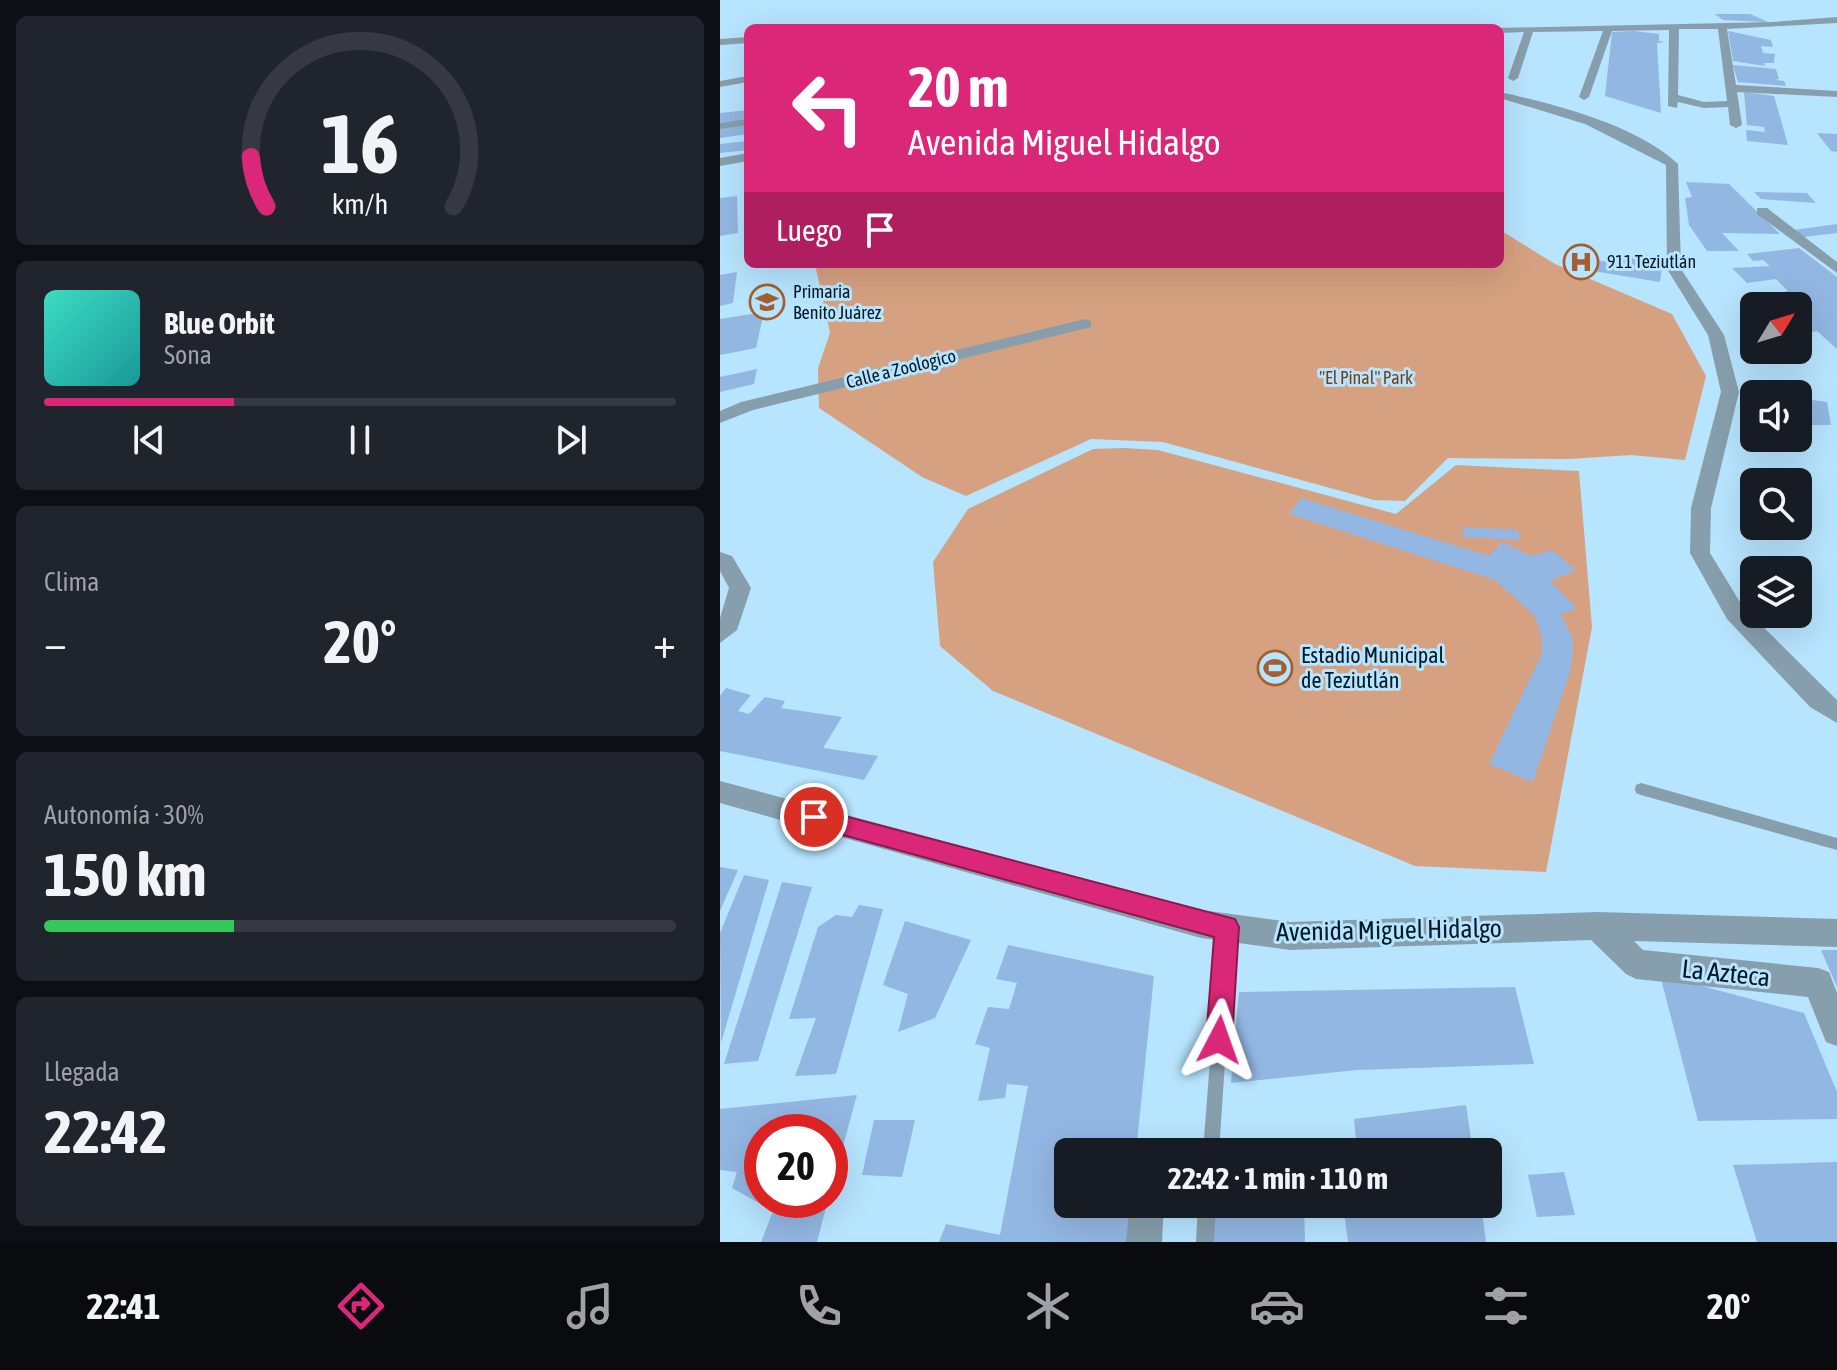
<!DOCTYPE html>
<html lang="es">
<head>
<meta charset="utf-8">
<style>
  body { margin:0; font-family:"Asap Condensed",sans-serif; background:#20242c; color:#f1f3f6; height:100vh; display:flex; flex-direction:column; font-size:30px; white-space:nowrap }
  * { box-sizing:border-box; margin:0 }
  p { font-size:26px; color:#9ea1a6 }
  .icon { flex:none; width:44px; height:44px; fill:none; stroke:currentColor; stroke-width:2; stroke-linecap:round; stroke-linejoin:round }
  .map { position:relative; flex:1; overflow:hidden }
  .sheet { display:flex; flex-direction:column; gap:16px; padding:16px; background:#0d0f14; width:720px }
  .sheet>* { flex:none }
  .top-card { position:absolute; left:24px; top:24px; width:760px; height:244px; border-radius:12px; box-shadow:0 8px 32px #0002; background:#db2777; color:#fff; overflow:hidden }
  .needle { width:52px; rotate:52deg }
  .controls { position:absolute; left:1020px; top:292px; display:grid; gap:16px }
  .controls a { display:grid; place-items:center; width:72px; height:72px; border-radius:12px; background:#171b24; box-shadow:0 8px 32px #0002; font-size:40px }
  .speed { position:absolute; left:24px; top:1114px; display:flex; gap:16px; font-size:40px; font-weight:700; text-align:center }
  .speed>* { display:grid; place-content:center; width:104px; height:104px; border-radius:50%; background:#171b24; box-shadow:0 8px 32px #0002; line-height:1 }
  .speed .limit { border:12px solid #d22; background:#fff; color:#111 }
  .pin { position:absolute; display:grid; place-items:center; width:68px; height:68px; color:#fff; margin:-34px; border:4px solid #fff; border-radius:50%; box-shadow:0 2px 8px #0007 }
  .me { position:absolute; width:88px; margin:-44px; rotate:4deg; stroke-linejoin:round; filter:drop-shadow(0 0 6px #0008) }
  .turn { display:flex; align-items:center; gap:28px; height:168px; padding:0 32px; font-size:36px }
  .turn .icon { width:104px; height:104px; stroke-width:2.5 }
  .turn b { display:block; font-size:56px; line-height:68px }
  .then { display:flex; align-items:center; height:76px; padding:0 32px; background:#0003; gap:16px; font-size:30px }
  .big { font-size:60px; font-weight:700; line-height:1.1 }
  .sheet .tile { flex:1; display:flex; flex-direction:column; justify-content:center; gap:12px; min-width:0; padding:0 28px; border-radius:12px; background:#20242c }
  .sheet .dial { align-items:center; gap:0 }
  .dial svg { height:208px; overflow:visible; fill:none; stroke:#363941; stroke-width:7; stroke-linecap:round; text-anchor:middle }
  .dial text { fill:#f1f3f6; stroke:none }
  .song { display:flex; align-items:center; gap:24px }
  .cover { width:96px; height:96px; border-radius:12px; background:linear-gradient(135deg,hsl(170 70% 55%),hsl(180 70% 35%)) }
  .played { height:8px; border-radius:4px; background:linear-gradient(90deg,#db2777 30%,#363941 30%) }
  .keys { display:flex; justify-content:space-around; direction:ltr }
  .heat { display:flex; justify-content:space-between; align-items:center; font-size:44px; direction:ltr }
  .charge { height:12px; border-radius:6px; background:linear-gradient(90deg,#34c759 30%,#363941 0) }
  .trip { position:absolute; left:334px; top:1138px; width:448px; height:80px; border-radius:12px; background:#171b24; box-shadow:0 8px 32px #0002; font-weight:700; line-height:80px; text-align:center }
  .tab-bar { display:flex; height:128px; justify-content:space-around; align-items:center; background:#090b0e; color:#9ea1a6 }
  .tab-bar .icon { width:56px; height:56px }
  .tab-bar .active { color:#db2777 }
  .tab-bar b { font-size:36px; color:#f1f3f6 }
  main { display:flex; flex:1; min-height:0 }
  .map>svg:first-child { display:block }
  .green { fill:#d5a180 }
  .building { fill:#92b7e2 }
  .lines { fill:none; stroke-linecap:round; stroke-linejoin:round }
  .service { fill:#879fac; fill-rule:evenodd }
  .minor { fill:#879fac; fill-rule:evenodd }
  .route { fill:#db2777; stroke:#8e194d; stroke-width:2 }
  .labels { text-anchor:middle; stroke-width:6; stroke-linejoin:round; paint-order:stroke }
  .far-poi-label { font-size:18px; fill:#031924; stroke:#b7e4fe; text-anchor:start }
  .far-street-label { font-size:18px; fill:#031924; stroke:#b7e4fe }
  .far-park-label { font-size:18px; fill:#753f18; stroke:#b7e4fe }
  .poi-label { font-size:22px; fill:#031924; stroke:#b7e4fe; text-anchor:start }
  .near-street-label { font-size:26px; fill:#031924; stroke:#b7e4fe }
</style>
</head>
<body>
<main>
<section class="sheet">
<div class="tile dial"><svg viewBox="0 0 100 80">
<path d="M14 69A42 42 0 1 1 86 69"/>
<path d="M14 69A42 42 0 0 1 8 50" stroke="#db2777"/>
<text x="50" y="56" font-size="32" font-weight="700">16</text>
<text x="50" y="72" font-size="11">km/h</text>
</svg></div>
<div class="tile">
<div class="song"><i class="cover"></i><div><b>Blue Orbit</b><p>Sona</p></div></div>
<div class="played"></div>
<div class="keys"><svg class="icon" aria-label="previous" viewBox="0 0 24 24"><path d="M18 5L8 12l10 7zM5 5v14"/></svg><svg class="icon" aria-label="pause" viewBox="0 0 24 24"><path d="M8 5v14M16 5v14"/></svg><svg class="icon" aria-label="next" viewBox="0 0 24 24"><path d="M6 5l10 7-10 7zM19 5v14"/></svg></div>
</div>
<div class="tile"><p>Clima</p>
<div class="heat"><a>−</a><b class="big">20°</b><a>+</a></div>
</div>
<div class="tile"><p>Autonomía · 30%</p><b class="big">150 km</b><div class="charge"></div></div>
<div class="tile"><p>Llegada</p><b class="big">22:42</b></div>
</section>
<div class="map">
<svg width="1117" height="1242" viewBox="0 0 1117 1242">
  <rect width="100%" height="100%" fill="#b7e4fe"/>
  <g class="green">
    <path d="M780 230 835 264 952 314 986 376 965 460 911 455 849 459 728 458 685 501 654 500 443 442 371 439 246 496 202 477 99 408 98 368 110 333 95 264H780Z"/>
    <path d="M404 448 438 450 676 514 736 465 859 471 872 627 826 872 695 866 273 691 220 646 213 562 248 509 373 449Z"/>
  </g>
  <g class="building">
    <path d="M995 14H1030L1048 22 1003 20Z"/>
    <path d="M914 31 939 34V41L946 42 937 43 941 113 885 96 892 32Z"/>
    <path d="M1008 31 1051 40 1053 47 1041 46 1043 53 1055 54 1054 63H1044L1045 66 1013 61Z"/>
    <path d="M1013 65 1056 69 1059 79 1055 80 1064 81 1066 86 1018 82Z"/>
    <path d="M1024 92 1054 96 1068 145 1027 141 1026 130 1045 132 1044 127 1027 125Z"/>
    <path d="M28 110V120L0 123V113Z"/>
    <path d="M28 124V134L0 138V127Z"/>
    <path d="M1097 133 1117 134V152L1111 151Z"/>
    <path d="M28 141V150L0 153V144Z"/>
    <path d="M966 182 1009 184 1060 234 1002 233 1019 251H987L969 225 965 198 972 197Z"/>
    <path d="M1034 192 1087 193 1096 203 1041 199Z"/>
    <path d="M17 196 18 233 0 236V198Z"/>
    <path d="M1117 224V233L1083 237 1074 230Z"/>
    <path d="M1079 248 1117 277V349L1097 331 1083 334 1078 329V306H1055L1044 295 1068 291 1056 279 1027 283 1012 268 1050 266 1043 260 1033 261 1027 254Z"/>
    <path d="M918 252 943 260 940 282 867 270 870 259 896 263 897 253 916 257Z"/>
    <path d="M17 272 13 303 0 306V275Z"/>
    <path d="M44 312 36 348 0 355V319Z"/>
    <path d="M37 369 34 384 0 392V377Z"/>
    <path d="M1025 396H1034V417L1021 415Z"/>
    <path d="M1078 398 1107 402 1111 425H1078Z"/>
    <path d="M581 498 769 556 782 542 811 556 832 550 856 570 830 581 857 608 841 614 852 637 853 650 850 672 813 782 769 764 822 653 821 634 814 615 775 580 569 514Z"/>
    <path d="M743 527 798 530 800 540 743 537Z"/>
    <path d="M6 688 31 695 18 711 29 714 45 697 65 701 61 708 122 717 103 748 158 756 144 780 0 751V696Z"/>
    <path d="M0 867 18 870 0 911Z"/>
    <path d="M24 875 49 880 1 1043 0 933Z"/>
    <path d="M62 882 92 887 38 1061 4 1064Z"/>
    <path d="M139 905 163 909 116 1074 75 1076 96 1018 69 1019 98 927 116 915 132 917Z"/>
    <path d="M185 921 251 940 215 1018 178 1032 188 994 163 985Z"/>
    <path d="M288 945 434 976 416 1152H348V1204H411L407 1242H219L226 1224 280 1235 308 1086 287 1084 285 1098 258 1101 270 1048 255 1044 268 1007 289 1009 297 983 276 979Z"/>
    <path d="M1101 950H1117V987Z"/>
    <path d="M940 975 1084 1013 1117 1092V1119L978 1121Z"/>
    <path d="M795 987 814 1064 637 1070 511 1083 519 992Z"/>
    <path d="M137 1095 111 1190 110 1132H42V1200H108L97 1242H41L53 1211 12 1188 17 1172 0 1170V1109Z"/>
    <path d="M746 1105 753 1152H637L634 1119Z"/>
    <path d="M154 1120H195L182 1177 142 1175Z"/>
    <path d="M1117 1162V1242H1037L1013 1165Z"/>
    <path d="M844 1172 855 1215 817 1217 808 1175Z"/>
    <path d="M493 1204H584L585 1242H490Z"/>
    <path d="M623 1204H761L766 1242H628Z"/>
  </g>
  <g class="lines">
    <g class="service">
      <path d="M921 783 1117 838V850L921 795 916 793 915 789 916 785Z"/>
      <path d="M507 921 512 923 514 928 499 1152H483L500 928 502 923Z"/>
      <path d="M478 1204H496L494 1242H476Z"/>
    </g>
    <g class="minor">
      <path d="M1117 17V23L1007 29 1016 85 1117 91V97L1017 92 1022 125 1016 128 1010 125 1008 107 984 108 958 102 957 108 948 106 949 30 892 31 869 97 864 100 859 97 883 31 813 32 798 78 793 81 788 78 804 32 780 33 777 28 1052 22ZM959 29H998L1007 101 984 102 958 95Z"/>
      <path d="M28 37V43L0 45V39Z"/>
      <path d="M28 76V82L0 87V81Z"/>
      <path d="M780 92C834 104 917 125 958 164L961 269 1004 335 1019 392 991 508 990 553 1023 607 1117 700V723L1090 707 1007 619 970 553 971 508 1001 392 988 335 947 269 946 165 865 124 780 98Z"/>
      <path d="M28 119V125L0 129V123Z"/>
      <path d="M28 153V161L0 166V158Z"/>
      <path d="M1037 208H1047L1117 262V273L1037 214Z"/>
      <path d="M365 319 371 321V327L33 410 0 423V411L21 402Z"/>
      <path d="M0 552 12 556 31 588 17 630 0 643V618L9 588 0 571Z"/>
      <path d="M0 781 481 910 570 922 877 912 1117 919V947L914 941 923 950 1098 968 1109 972 1117 993V1046L1106 1042 1088 997 916 979 906 974 871 940 570 950 481 938 0 803Z"/>
      <path d="M410 1204H444L442 1242H406Z"/>
    </g>
  </g>
  <path class="route" d="M94 808 515 919 519 927 512 1040 508 1049 499 1052 490 1049 486 1040 494 937 94 827 86 824 83 817 86 810Z"/>
  <defs>
    <g id="hospital-ring" transform="scale(1.8)"><circle r="9.5" fill="#b7e4fe" stroke="#a35f2f" stroke-width="1.5"/><path d="M-5-5h3v3.5h4V-5h3V5h-3V1.5h-4V5h-3Z" fill="#a35f2f"/></g>
    <g id="school-ring" transform="scale(1.8)"><circle r="9.5" fill="#b7e4fe" stroke="#a35f2f" stroke-width="1.5"/><path d="M0-5L7-2L0 1L-7-2ZM-4 1L0 2.5L4 1V4Q0 6-4 4Z" fill="#a35f2f"/></g>
    <g id="stadium-ring" transform="scale(1.8)"><circle r="9.5" fill="#b7e4fe" stroke="#a35f2f" stroke-width="1.5"/><path d="M0-5a6.5 5 0 1 0 0 10a6.5 5 0 1 0 0-10ZM-3.5-1.8h7v3.6h-7Z" fill="#a35f2f"/></g>
  </defs>
  <g fill-rule="evenodd">
    <use href="#hospital-ring" x="861" y="262"/>
    <use href="#school-ring" x="47" y="302"/>
    <use href="#stadium-ring" x="555" y="668"/>
  </g>
  <g class="labels">
    <g class="far-poi-label">
      <text x="887" y="268">911 Teziutlán</text>
      <text x="73" y="298">Primaria<tspan x="73" dy="21">Benito Juárez</tspan></text>
    </g>
    <g class="far-street-label">
      <text transform="translate(181 369) rotate(-14)" y="6">Calle a Zoologico</text>
    </g>
    <g class="far-park-label">
      <text x="646" y="384">"El Pinal" Park</text>
    </g>
    <g class="poi-label">
      <text x="581" y="663">Estadio Municipal<tspan x="581" dy="25">de Teziutlán</tspan></text>
    </g>
    <g class="near-street-label">
      <text transform="translate(669 930) rotate(-1)" y="9">Avenida Miguel Hidalgo</text>
      <text transform="translate(1006 973) rotate(6)" y="9">La Azteca</text>
    </g>
  </g>
</svg>
<div class="controls">
<a><svg class="needle" viewBox="-14 -14 28 28"><path d="M0-13l5 13h-10z" fill="#e53935"/><path d="M0 13l5-13h-10z" fill="#9ea1a6"/></svg></a>
<a><svg class="icon" aria-label="sound" viewBox="0 0 24 24"><path d="M4 9h4l5-4v14l-5-4H4zM17 9q2 3 0 6"/></svg></a>
<a><svg class="icon" aria-label="search" viewBox="0 0 24 24"><circle cx="10" cy="10" r="6"/><path d="M15 15l6 6"/></svg></a>
<a><svg class="icon" aria-label="layers" viewBox="0 0 24 24"><path d="M12 4l9 5-9 5-9-5zM3 14l9 5 9-5"/></svg></a>
</div>
<div class="speed"><div class="limit">20</div></div>
<div class="pin" style="left:94px;top:817px;background:#d93025"><svg class="icon" aria-label="arrive" viewBox="0 0 24 24"><path d="M6 21V4h12l-3 4 3 4H6"/></svg></div>
<svg class="me" style="left:499px;top:1040px" viewBox="-20 -20 40 40"><path d="M0-17L14 15 0 8-14 15z" fill="#db2777" stroke="#fff" stroke-width="4"/></svg>
<div class="trip">22:42 · 1 min · 110 m</div>
<div class="top-card">
<div class="turn"><svg class="icon" aria-label="left" viewBox="0 0 24 24"><path d="M17 20v-9H6M10 6l-5 5 5 5"/></svg><div><b>20 m</b>Avenida Miguel Hidalgo</div></div>
<div class="then">Luego<svg class="icon" aria-label="arrive" viewBox="0 0 24 24"><path d="M6 21V4h12l-3 4 3 4H6"/></svg></div>
</div>
</div>
</main>
<nav class="tab-bar">
<b>22:41</b>
<svg class="icon active" aria-label="directions" viewBox="0 0 24 24"><path d="M12 3l9 9-9 9-9-9zM9 14v-3h6M13 9l2 2-2 2"/></svg>
<svg class="icon" aria-label="music" viewBox="0 0 24 24"><path d="M9 18V5l10-2v13"/><circle cx="6" cy="18" r="3"/><circle cx="16" cy="16" r="3"/></svg>
<svg class="icon" aria-label="phone" viewBox="0 0 24 24"><path d="M5 4h4l2 5-3 2q2 4 5 5l2-3 5 2v4C11 20 4 13 5 4z"/></svg>
<svg class="icon" aria-label="climate" viewBox="0 0 24 24"><path d="M12 3v18M4 7l16 10M4 17L20 7"/></svg>
<svg class="icon" aria-label="car" viewBox="0 0 24 24"><path d="M5 17H2v-5l4-1 3-4h7l3 4 3 1v5h-3M9 17h6M6 11h13"/><circle cx="7" cy="17" r="2"/><circle cx="17" cy="17" r="2"/></svg>
<svg class="icon" aria-label="filters" viewBox="0 0 24 24"><path d="M4 7h16M4 17h16"/><circle cx="9" cy="7" r="2"/><circle cx="15" cy="17" r="2"/></svg>
<b>20°</b>
</nav>
</body>
</html>
